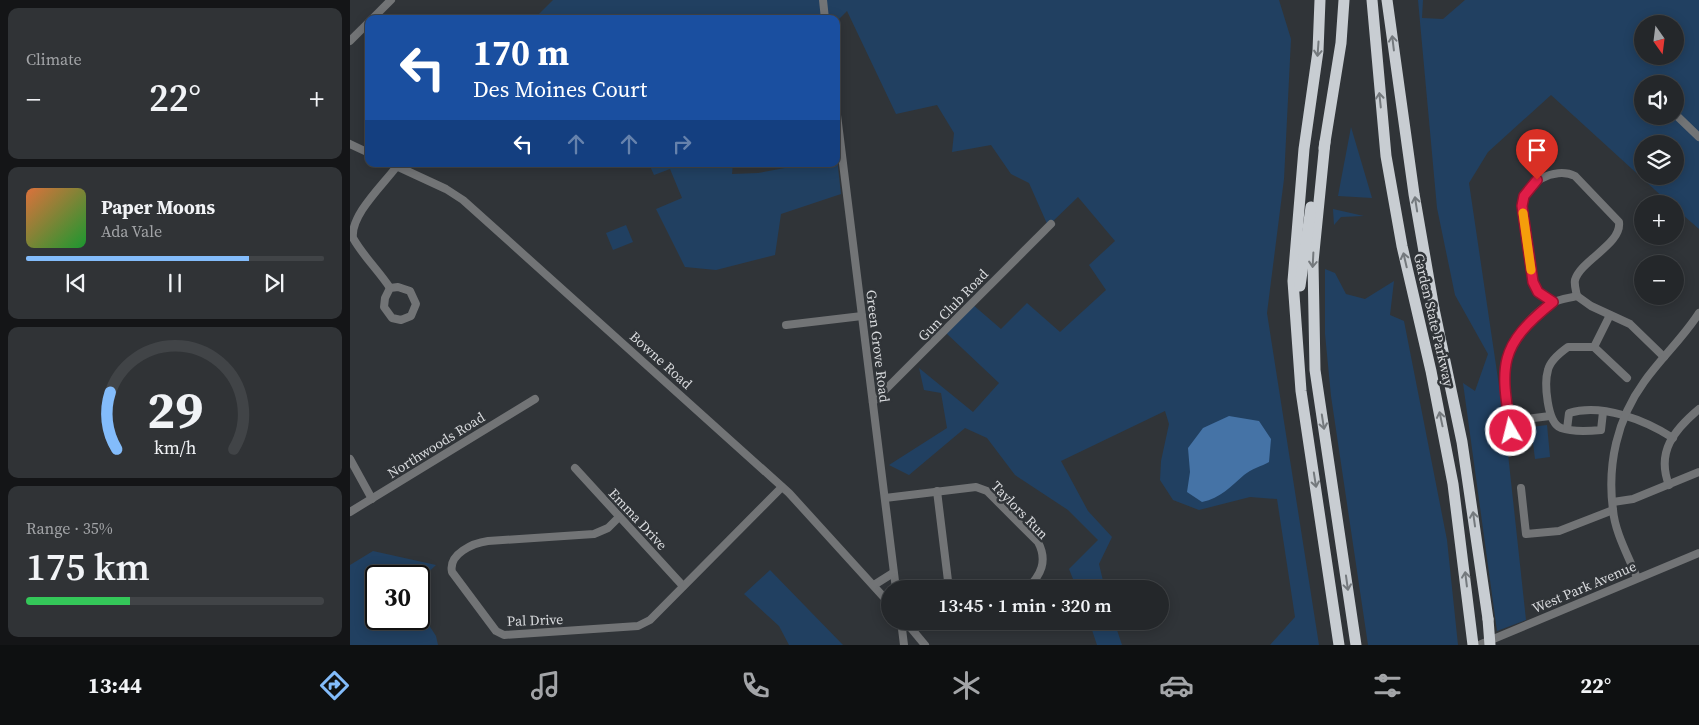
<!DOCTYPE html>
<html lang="en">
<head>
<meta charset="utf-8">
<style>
  body { margin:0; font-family:"Source Serif 4",serif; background:#303336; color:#f1f3f6; height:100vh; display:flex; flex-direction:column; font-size:19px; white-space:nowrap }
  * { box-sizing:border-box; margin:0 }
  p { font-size:16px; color:#a3a5a8 }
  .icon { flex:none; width:28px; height:28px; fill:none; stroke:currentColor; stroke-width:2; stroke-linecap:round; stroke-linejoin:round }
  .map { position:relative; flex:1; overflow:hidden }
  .sheet { display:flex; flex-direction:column; gap:8px; padding:8px; background:#141517; width:350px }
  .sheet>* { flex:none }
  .top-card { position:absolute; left:15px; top:15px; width:475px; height:152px; border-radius:10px; box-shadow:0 2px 12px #0003,0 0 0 1px #414447; background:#1a4fa0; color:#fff; overflow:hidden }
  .needle { width:32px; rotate:166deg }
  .controls { position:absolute; left:1284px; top:15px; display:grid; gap:10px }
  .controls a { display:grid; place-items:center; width:50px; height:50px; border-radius:50%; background:#24272a; box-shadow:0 2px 12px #0003,0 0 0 1px #414447; font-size:25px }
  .speed { position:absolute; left:15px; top:565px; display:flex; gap:10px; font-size:25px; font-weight:700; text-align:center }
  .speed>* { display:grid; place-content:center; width:65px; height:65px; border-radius:50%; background:#24272a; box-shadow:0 2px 12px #0003,0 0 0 1px #414447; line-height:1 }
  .speed .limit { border:2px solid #111; border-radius:8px; background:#fff; color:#111 }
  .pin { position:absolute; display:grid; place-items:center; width:42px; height:42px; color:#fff; margin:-51px -21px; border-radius:50% 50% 50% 0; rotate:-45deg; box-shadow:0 0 5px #0007 }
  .pin .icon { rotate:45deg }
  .me { position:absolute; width:55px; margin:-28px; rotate:352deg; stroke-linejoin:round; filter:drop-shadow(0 0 4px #0008) }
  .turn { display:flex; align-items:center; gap:18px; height:105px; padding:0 25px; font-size:22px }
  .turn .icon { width:65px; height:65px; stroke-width:2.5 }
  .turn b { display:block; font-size:35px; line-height:42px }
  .lanes { display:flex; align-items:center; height:48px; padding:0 25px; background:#0003; justify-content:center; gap:25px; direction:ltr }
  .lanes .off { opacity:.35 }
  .big { font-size:38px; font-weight:600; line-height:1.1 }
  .sheet .widget { flex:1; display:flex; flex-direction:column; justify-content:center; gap:8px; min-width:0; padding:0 18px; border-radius:10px; background:#303336 }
  .sheet .dial { align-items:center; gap:0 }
  .dial svg { height:130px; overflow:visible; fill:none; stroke:#414447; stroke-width:7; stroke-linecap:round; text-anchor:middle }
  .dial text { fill:#f1f3f6; stroke:none }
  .song { display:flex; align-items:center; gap:15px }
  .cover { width:60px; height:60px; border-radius:8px; background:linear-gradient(135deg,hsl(20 70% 55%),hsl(130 70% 35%)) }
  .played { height:5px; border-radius:2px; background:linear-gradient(90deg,#83bcfb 75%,#414447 75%) }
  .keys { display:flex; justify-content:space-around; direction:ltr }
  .heat { display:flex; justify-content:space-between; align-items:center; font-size:28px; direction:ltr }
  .charge { height:8px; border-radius:4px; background:linear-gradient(90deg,#34c759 35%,#414447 0) }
  .trip { position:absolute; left:531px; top:580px; width:288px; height:50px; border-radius:25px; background:#24272a; box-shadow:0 2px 12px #0003,0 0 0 1px #414447; font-weight:600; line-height:50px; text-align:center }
  .dock { display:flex; height:80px; justify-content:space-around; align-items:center; background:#0e1011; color:#a3a5a8 }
  .dock .icon { width:35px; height:35px }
  .dock .current { color:#83bcfb }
  .dock b { font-size:22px; color:#f1f3f6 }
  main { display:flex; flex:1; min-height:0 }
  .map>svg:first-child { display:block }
  .green { fill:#214061; fill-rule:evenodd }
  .water { fill:#4573a6 }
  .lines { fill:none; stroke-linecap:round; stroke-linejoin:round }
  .minor { stroke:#727476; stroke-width:8 }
  .highway { stroke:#c8cdd2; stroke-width:11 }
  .highway-bridge { stroke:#c8cdd2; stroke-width:11 }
  .oneway { stroke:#74797d }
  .route-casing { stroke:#92132f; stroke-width:12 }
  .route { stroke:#e11d48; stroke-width:9 }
  .slow { stroke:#f59e0b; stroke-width:9 }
  .labels { text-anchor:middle; stroke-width:5; stroke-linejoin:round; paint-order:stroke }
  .street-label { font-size:14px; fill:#d8dadd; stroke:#303438 }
</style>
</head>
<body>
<main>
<section class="sheet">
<div class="widget"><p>Climate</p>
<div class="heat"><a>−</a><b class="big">22°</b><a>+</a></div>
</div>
<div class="widget">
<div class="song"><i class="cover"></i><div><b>Paper Moons</b><p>Ada Vale</p></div></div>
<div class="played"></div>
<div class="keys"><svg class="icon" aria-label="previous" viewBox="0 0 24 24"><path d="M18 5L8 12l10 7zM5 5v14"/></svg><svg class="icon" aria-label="pause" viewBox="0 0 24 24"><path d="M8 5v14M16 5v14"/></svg><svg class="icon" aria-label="next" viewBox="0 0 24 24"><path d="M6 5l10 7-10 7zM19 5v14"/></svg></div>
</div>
<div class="widget dial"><svg viewBox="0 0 100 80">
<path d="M14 69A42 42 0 1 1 86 69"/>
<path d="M14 69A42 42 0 0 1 10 34" stroke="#83bcfb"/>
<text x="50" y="56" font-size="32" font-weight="700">29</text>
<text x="50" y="72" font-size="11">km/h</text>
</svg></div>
<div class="widget"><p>Range · 35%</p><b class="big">175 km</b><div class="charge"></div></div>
</section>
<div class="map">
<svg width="1349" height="645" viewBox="0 0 1349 645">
  <rect width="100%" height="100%" fill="#303438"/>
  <g class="green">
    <path d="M203 0H929L941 39 934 179 917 313 969 645H920L945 617 927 499 900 497 849 510 823 500 810 480 811 461 819 424 815 411 711 461 738 511 762 537 749 564 755 589H727L719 569 748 540 718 510 665 475 637 438 615 428 559 475 539 465 597 428 591 393 574 390 569 368 623 412 649 383 595 332 622 304 651 329 677 303 710 332 756 290 739 265 765 241 728 197 698 226 679 183 661 174 641 145 602 152 604 133 587 105 546 114 497 11 486 22V19H184Z"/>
    <path d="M1068 0H1073L1072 18 1093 19 1115 0H1349V229L1325 208V204H1320L1316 200 1201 95 1138 152 1119 183 1155 426 1176 620 1147 631 1113 383 1125 391 1138 354 1105 295 1087 208ZM1292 24H1325V56H1292ZM1292 84H1325V116H1292ZM1292 144H1325V176H1292Z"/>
    <path d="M1001 127 1022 198 988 196Z"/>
    <path d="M487 158 491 194 431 214 425 255 366 270 335 267 306 209 332 198 320 169 304 175 299 164H383L382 174 408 173 456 164H486Z"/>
    <path d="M983 209 1014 216 991 217 984 225Z"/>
    <path d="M276 225 283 242 263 250 256 233Z"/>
    <path d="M975 269 985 273 996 294 1015 299 1044 281 1040 315 1054 321 1097 540 1108 645H1018L981 396 975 334Z"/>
    <path d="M1197 425 1200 457 1185 459 1181 427Z"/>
    <path d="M23 551 86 565 69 581V576H26V619H69V610L86 636 88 645H0V565Z"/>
    <path d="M420 570 493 645H439L429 626 394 594Z"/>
    <path d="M739 621H764L772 645H747Z"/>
  </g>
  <path class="water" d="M879 416 909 421 921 439 919 462C912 466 901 469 894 475 880 487 871 498 852 502L837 492 840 472 838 448 853 428Z"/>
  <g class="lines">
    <g class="minor">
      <path d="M473 0 475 19"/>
      <path d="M22 19 41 0"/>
      <path d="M0 41 19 22"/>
      <path d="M486 107 546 589"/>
      <path d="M1325 114 1349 137"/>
      <path d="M0 144 19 153"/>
      <path d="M42 164 96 189 113 200 439 493 540 604"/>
      <path d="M48 287 60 291 66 304 61 316 51 320 42 318 34 307 35 298 40 288Z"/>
      <path d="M40 288C29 271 13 256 3 238 0 215 34 184 47 166"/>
      <path d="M1227 296 1241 306 1280 324 1314 357"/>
      <path d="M1203 302 1188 292 1183 282 1172 206C1172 183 1205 166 1225 176L1269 222C1272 244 1231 260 1225 280 1224 285 1226 291 1227 296"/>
      <path d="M436 325 512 316"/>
      <path d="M1244 347 1260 315"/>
      <path d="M523 402 701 224"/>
      <path d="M1253 412 1251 430C1240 431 1222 432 1211 428 1197 423 1194 383 1198 370 1200 361 1211 352 1218 347H1244L1277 378"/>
      <path d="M1159 421 1200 416"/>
      <path d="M1217 429 1219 413C1252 403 1295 420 1323 438"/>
      <path d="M1161 431C1158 412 1153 390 1154 370 1156 346 1182 311 1204 302 1211 299 1220 298 1227 296"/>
      <path d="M0 459 22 499"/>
      <path d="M225 468 333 586"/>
      <path d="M1319 485C1306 452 1324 430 1349 409"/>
      <path d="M1171 488 1176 534 1209 531 1263 510"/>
      <path d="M587 491 599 589"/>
      <path d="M535 498 626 487 637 491 688 542C698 561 691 575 677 589"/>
      <path d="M1263 502 1283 499 1349 472"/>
      <path d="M0 512 185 399"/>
      <path d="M269 517 258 528 244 534 138 541C123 543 98 554 102 572L146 631 154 635 288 626 300 620 432 487"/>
      <path d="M1287 578C1279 557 1265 533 1263 510 1257 465 1267 419 1294 382 1311 358 1333 338 1349 313"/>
      <path d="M524 585 543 573"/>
      <path d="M551 621 554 645"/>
      <path d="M555 621 575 645"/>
      <path d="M625 621H637"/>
      <path d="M1129 645 1349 553"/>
    </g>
    <g class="highway">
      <path d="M970 0 968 51 954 149 943 281 951 391 989 645"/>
      <path d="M1022 0 1036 156 1052 246 1081 371 1103 484 1123 645"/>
      <path d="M1037 0 1064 194 1084 309 1112 442 1138 619"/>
      <path d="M975 142 963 262 965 370 1006 645"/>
      <path d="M974 148 991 43 994 0"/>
      <path d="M950 286 961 207"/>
    </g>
    <path class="highway-bridge" d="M1138 619 1140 645"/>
  </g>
  <defs><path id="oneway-shaft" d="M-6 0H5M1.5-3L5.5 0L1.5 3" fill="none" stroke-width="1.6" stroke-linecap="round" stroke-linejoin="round" transform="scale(1.25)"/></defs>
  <g class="oneway">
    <use href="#oneway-shaft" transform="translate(1043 43) rotate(-97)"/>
    <use href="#oneway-shaft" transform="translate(968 49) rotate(94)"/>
    <use href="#oneway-shaft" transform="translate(1030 100) rotate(-96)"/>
    <use href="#oneway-shaft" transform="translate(1066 204) rotate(-99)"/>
    <use href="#oneway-shaft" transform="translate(963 260) rotate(93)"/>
    <use href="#oneway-shaft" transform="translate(1055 260) rotate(-103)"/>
    <use href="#oneway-shaft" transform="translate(1091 419) rotate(-102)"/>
    <use href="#oneway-shaft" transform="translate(973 422) rotate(81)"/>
    <use href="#oneway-shaft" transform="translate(965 480) rotate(81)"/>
    <use href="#oneway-shaft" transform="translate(1124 519) rotate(-98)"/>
    <use href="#oneway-shaft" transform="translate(1116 579) rotate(-97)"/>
    <use href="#oneway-shaft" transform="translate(997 583) rotate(82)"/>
  </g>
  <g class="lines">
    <g class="route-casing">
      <path id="route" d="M1161 431C1150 365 1148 346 1203 302L1188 292 1183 282 1172 206 1174 196 1187 180"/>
    </g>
    <use href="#route" class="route"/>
    <path class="slow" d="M1173 213 1181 270"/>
  </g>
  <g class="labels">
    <g class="street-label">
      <text transform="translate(603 305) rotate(-46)" y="5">Gun Club Road</text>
      <text transform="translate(1084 320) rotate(77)" y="5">Garden State Parkway</text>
      <text transform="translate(528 346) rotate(83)" y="5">Green Grove Road</text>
      <text transform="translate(311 360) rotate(42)" y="5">Bowne Road</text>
      <text transform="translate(86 445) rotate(-32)" y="5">Northwoods Road</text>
      <text transform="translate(670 510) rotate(46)" y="5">Taylors Run</text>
      <text transform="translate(288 519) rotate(47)" y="5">Emma Drive</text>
      <text transform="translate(1234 587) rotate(-23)" y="5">West Park Avenue</text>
      <text transform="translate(185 620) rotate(-2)" y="5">Pal Drive</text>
    </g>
  </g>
</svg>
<div class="controls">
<a><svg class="needle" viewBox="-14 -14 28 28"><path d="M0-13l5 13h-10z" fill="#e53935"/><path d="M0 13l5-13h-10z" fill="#a3a5a8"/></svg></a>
<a><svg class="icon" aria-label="sound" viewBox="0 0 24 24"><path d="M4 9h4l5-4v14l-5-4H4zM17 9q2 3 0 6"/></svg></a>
<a><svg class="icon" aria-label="layers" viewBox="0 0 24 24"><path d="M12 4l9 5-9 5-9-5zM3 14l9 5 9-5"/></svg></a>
<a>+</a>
<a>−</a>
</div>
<div class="speed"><div class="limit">30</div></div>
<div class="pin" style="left:1187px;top:180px;background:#d93025"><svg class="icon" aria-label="arrive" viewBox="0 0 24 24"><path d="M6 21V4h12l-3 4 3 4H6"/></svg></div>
<svg class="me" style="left:1161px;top:431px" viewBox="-20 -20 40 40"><circle r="17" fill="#e11d48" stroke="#fff" stroke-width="3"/><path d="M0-11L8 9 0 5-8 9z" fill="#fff"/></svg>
<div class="trip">13:45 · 1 min · 320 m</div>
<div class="top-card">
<div class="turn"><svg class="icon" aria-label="left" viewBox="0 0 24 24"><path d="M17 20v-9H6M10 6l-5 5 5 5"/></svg><div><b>170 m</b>Des Moines Court</div></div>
<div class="lanes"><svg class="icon" aria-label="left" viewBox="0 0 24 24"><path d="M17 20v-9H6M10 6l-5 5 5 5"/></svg><svg class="icon off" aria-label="ahead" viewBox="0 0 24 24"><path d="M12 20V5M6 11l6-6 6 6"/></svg><svg class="icon off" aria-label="ahead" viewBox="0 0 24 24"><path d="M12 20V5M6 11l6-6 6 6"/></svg><svg class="icon off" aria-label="right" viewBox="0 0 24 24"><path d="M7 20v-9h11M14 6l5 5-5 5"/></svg></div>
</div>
</div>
</main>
<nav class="dock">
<b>13:44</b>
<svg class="icon current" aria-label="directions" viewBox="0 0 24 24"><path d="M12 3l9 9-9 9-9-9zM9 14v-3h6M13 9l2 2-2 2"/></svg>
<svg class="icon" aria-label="music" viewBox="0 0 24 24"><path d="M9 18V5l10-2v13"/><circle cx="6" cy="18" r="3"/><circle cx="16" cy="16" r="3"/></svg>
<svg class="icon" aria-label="phone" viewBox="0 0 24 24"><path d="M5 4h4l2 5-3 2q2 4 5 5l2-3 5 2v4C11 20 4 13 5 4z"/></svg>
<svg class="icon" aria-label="climate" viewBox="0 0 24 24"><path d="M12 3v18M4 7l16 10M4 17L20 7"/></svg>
<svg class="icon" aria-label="car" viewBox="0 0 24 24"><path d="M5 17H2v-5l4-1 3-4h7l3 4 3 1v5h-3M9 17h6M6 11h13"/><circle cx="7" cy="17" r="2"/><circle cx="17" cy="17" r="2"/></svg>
<svg class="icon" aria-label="filters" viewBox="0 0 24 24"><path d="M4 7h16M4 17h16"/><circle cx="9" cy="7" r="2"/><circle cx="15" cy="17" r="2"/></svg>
<b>22°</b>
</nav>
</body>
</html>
